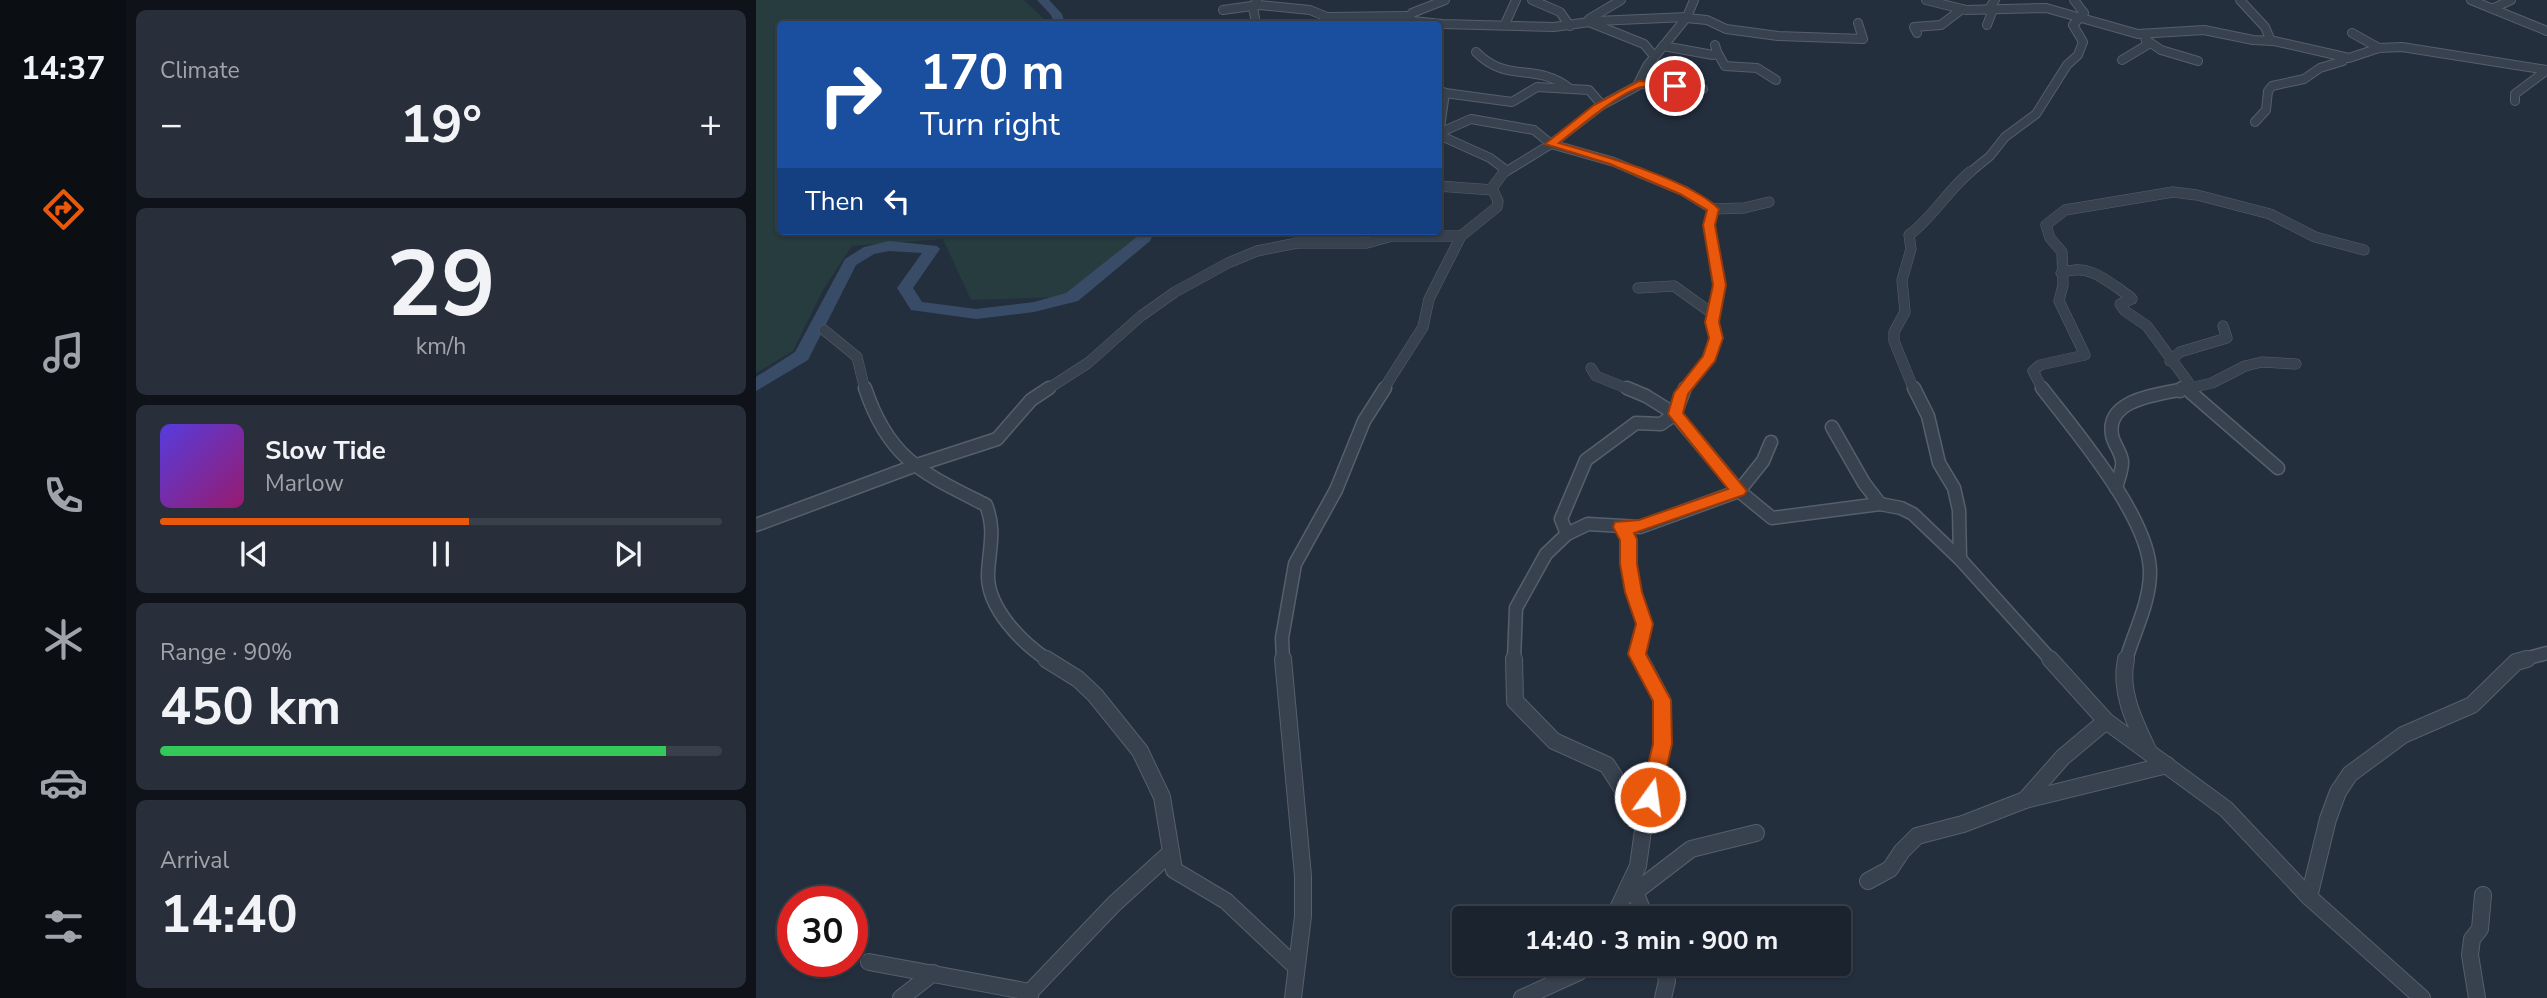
<!DOCTYPE html>
<html lang="en">
<head>
<meta charset="utf-8">
<style>
  body { margin:0; font-family:"Nunito Sans",sans-serif; background:#282f3a; color:#f1f3f6; height:100vh; display:flex; flex-direction:column; font-size:26px; white-space:nowrap }
  * { box-sizing:border-box; margin:0 }
  p { font-size:23px; color:#a0a4aa }
  .icon { flex:none; width:38px; height:38px; fill:none; stroke:currentColor; stroke-width:2; stroke-linecap:round; stroke-linejoin:round }
  .map { position:relative; flex:1; overflow:hidden }
  .details { display:flex; flex-direction:column; gap:10px; padding:10px; background:#0f1319; width:630px }
  .details>* { flex:none }
  .hud { position:absolute; left:21px; top:21px; width:665px; height:214px; border-radius:7px; box-shadow:0 2px 5px #0004,0 0 0 2px #39404a; background:#1a4fa0; color:#fff; overflow:hidden }
  .speed { position:absolute; left:21px; top:886px; display:flex; gap:14px; font-size:35px; font-weight:700; text-align:center }
  .speed>* { display:grid; place-content:center; width:91px; height:91px; border-radius:50%; background:#1b232e; box-shadow:0 2px 5px #0004,0 0 0 2px #39404a; line-height:1 }
  .speed .limit { border:10px solid #d22; background:#fff; color:#111 }
  .pin { position:absolute; display:grid; place-items:center; width:60px; height:60px; color:#fff; margin:-30px; border:4px solid #fff; border-radius:50%; box-shadow:0 2px 7px #0007 }
  .me { position:absolute; width:77px; margin:-38px; rotate:14deg; stroke-linejoin:round; filter:drop-shadow(0 0 5px #0008) }
  .turn { display:flex; align-items:center; gap:24px; height:147px; padding:0 28px; font-size:32px }
  .turn .icon { width:91px; height:91px; stroke-width:2.5 }
  .turn b { display:block; font-size:49px; line-height:60px }
  .then { display:flex; align-items:center; height:66px; padding:0 28px; background:#0003; gap:14px; font-size:26px }
  .big { font-size:52px; font-weight:700; line-height:1.1 }
  .details .card { flex:1; display:flex; flex-direction:column; justify-content:center; gap:10px; min-width:0; padding:0 24px; border-radius:10px; background:#282f3a }
  .details .dial { align-items:center; gap:0 }
  .dial b { font-size:91px; line-height:1 }
  .song { display:flex; align-items:center; gap:21px }
  .cover { width:84px; height:84px; border-radius:10px; background:linear-gradient(135deg,hsl(250 70% 55%),hsl(320 70% 35%)) }
  .played { height:7px; border-radius:4px; background:linear-gradient(90deg,#ea580c 55%,#39404a 55%) }
  .keys { display:flex; justify-content:space-around; direction:ltr }
  .heat { display:flex; justify-content:space-between; align-items:center; font-size:38px; direction:ltr }
  .charge { height:10px; border-radius:5px; background:linear-gradient(90deg,#34c759 90%,#39404a 0) }
  .trip { position:absolute; left:696px; top:906px; width:399px; height:70px; border-radius:7px; background:#1b232e; box-shadow:0 2px 5px #0004,0 0 0 2px #39404a; font-weight:700; line-height:70px; text-align:center }
  main { display:flex; flex:1; min-height:0 }
  .tab-bar { display:flex; flex-direction:column; width:126px; justify-content:space-around; align-items:center; background:#0b0e12; color:#a0a4aa }
  .tab-bar .icon { width:49px; height:49px }
  .tab-bar .active { color:#ea580c }
  .tab-bar b { font-size:32px; color:#f1f3f6 }
  .map>svg:first-child { display:block }
  .green { fill:#263c3f }
  .lines { fill:none; stroke-linecap:round; stroke-linejoin:round }
  .river { fill:#394c67; fill-rule:evenodd }
  .street-far3-casing { stroke:#565f6c; stroke-width:10 }
  .street-far2-casing { stroke:#565f6c; stroke-width:11 }
  .street-far1-casing { stroke:#565f6c; stroke-width:15 }
  .street-casing { stroke:#565f6c; stroke-width:18 }
  .street-far3 { stroke:#38414e; stroke-width:8 }
  .street-far2 { stroke:#38414e; stroke-width:10 }
  .street-far1 { stroke:#38414e; stroke-width:12 }
  .street { stroke:#38414e; stroke-width:16 }
  .route { fill:#ea580c; stroke:#983908; stroke-width:2 }
</style>
</head>
<body>
<main>
<nav class="tab-bar">
<b>14:37</b>
<svg class="icon active" aria-label="directions" viewBox="0 0 24 24"><path d="M12 3l9 9-9 9-9-9zM9 14v-3h6M13 9l2 2-2 2"/></svg>
<svg class="icon" aria-label="music" viewBox="0 0 24 24"><path d="M9 18V5l10-2v13"/><circle cx="6" cy="18" r="3"/><circle cx="16" cy="16" r="3"/></svg>
<svg class="icon" aria-label="phone" viewBox="0 0 24 24"><path d="M5 4h4l2 5-3 2q2 4 5 5l2-3 5 2v4C11 20 4 13 5 4z"/></svg>
<svg class="icon" aria-label="climate" viewBox="0 0 24 24"><path d="M12 3v18M4 7l16 10M4 17L20 7"/></svg>
<svg class="icon" aria-label="car" viewBox="0 0 24 24"><path d="M5 17H2v-5l4-1 3-4h7l3 4 3 1v5h-3M9 17h6M6 11h13"/><circle cx="7" cy="17" r="2"/><circle cx="17" cy="17" r="2"/></svg>
<svg class="icon" aria-label="filters" viewBox="0 0 24 24"><path d="M4 7h16M4 17h16"/><circle cx="9" cy="7" r="2"/><circle cx="15" cy="17" r="2"/></svg>
</nav>
<section class="details">
<div class="card"><p>Climate</p>
<div class="heat"><a>−</a><b class="big">19°</b><a>+</a></div>
</div>
<div class="card dial"><b>29</b><p>km/h</p></div>
<div class="card">
<div class="song"><i class="cover"></i><div><b>Slow Tide</b><p>Marlow</p></div></div>
<div class="played"></div>
<div class="keys"><svg class="icon" aria-label="previous" viewBox="0 0 24 24"><path d="M18 5L8 12l10 7zM5 5v14"/></svg><svg class="icon" aria-label="pause" viewBox="0 0 24 24"><path d="M8 5v14M16 5v14"/></svg><svg class="icon" aria-label="next" viewBox="0 0 24 24"><path d="M6 5l10 7-10 7zM19 5v14"/></svg></div>
</div>
<div class="card"><p>Range · 90%</p><b class="big">450 km</b><div class="charge"></div></div>
<div class="card"><p>Arrival</p><b class="big">14:40</b></div>
</section>
<div class="map">
<svg width="1791" height="998" viewBox="0 0 1791 998">
  <rect width="100%" height="100%" fill="#242f3e"/>
  <path class="green" d="M0 0H268L288 19 290 24H24V231H382L384 239 308 297 215 300 187 239 96 246 67 290 37 351 0 373Z"/>
  <g class="lines">
    <g class="river">
      <path d="M281 0H293L306 14 309 24H299L295 15Z"/>
      <path d="M385 231H399L394 241 322 301 278 312 220 319 155 310 141 288 166 253 133 251 118 254 100 265 52 360 0 391V377L39 352 89 259 108 247 133 241 181 246 184 249 157 288 166 302 220 309 278 302 310 293 382 236Z"/>
    </g>
    <g class="street-far3-casing">
      <g id="street-far3">
        <path d="M689 0 656 13 653 18 657 21 686 24 798 27 840 21 931 17"/>
        <path d="M776 0 804 12 814 26"/>
        <path d="M865 0 833 19V22L888 44 898 56"/>
        <path d="M1170 0 1210 10 1290 8 1382 34 1448 30 1497 40 1518 41 1593 58 1623 48 1646 47 1791 70"/>
        <path d="M1484 0 1509 27 1515 41"/>
        <path d="M1715 0 1791 31"/>
        <path d="M1738 8 1755 0"/>
        <path d="M467 10 503 5 554 10 571 17 653 16"/>
        <path d="M930 18 951 20 970 29 1022 36 1107 39 1102 23"/>
        <path d="M500 24 497 7 501 0"/>
        <path d="M749 24 760 0"/>
        <path d="M1231 25 1236 12 1232 10 1239 0"/>
        <path d="M1161 33 1158 27 1185 25 1206 9"/>
        <path d="M1596 33 1623 48"/>
        <path d="M1392 41 1405 50 1442 61"/>
        <path d="M907 46 957 55 961 52 959 45"/>
        <path d="M720 52C751 84 780 62 813 88"/>
        <path d="M961 52 969 66 1001 68 1020 80"/>
        <path d="M1366 60 1391 45 1389 37"/>
        <path d="M883 84 947 89"/>
        <path d="M682 89 689 93 756 102 781 87 833 90 846 105"/>
        <path d="M689 93 683 135 734 158 750 170"/>
        <path d="M1759 101V94L1791 70"/>
        <path d="M1499 122 1510 110 1512 91 1516 86 1548 79 1564 68 1587 61 1588 58"/>
        <path d="M683 133 715 119 778 130 795 144 858 162 886 174"/>
        <path d="M746 174 795 144 846 105 881 86 891 66 931 17 938 0"/>
        <path d="M1212 174 1234 156 1249 137 1280 114 1311 65 1322 55 1327 42 1317 25 1328 13 1318 0"/>
      </g>
    </g>
    <g class="street-far2-casing">
      <g id="street-far2">
        <path d="M882 172 928 191 957 209 988 208 1013 202"/>
        <path d="M682 186 737 190"/>
        <path d="M1305 273C1333 262 1351 281 1373 296L1376 299 1364 304 1369 311 1391 326 1432 382 1425 390"/>
        <path d="M882 288 918 286 957 314"/>
        <path d="M68 330 101 357 109 390"/>
        <path d="M1414 361 1424 352 1471 338 1467 326"/>
        <path d="M835 368 840 376 875 390"/>
        <path d="M290 390 332 363 385 316 419 292 472 263 501 251 541 243H611L636 236H705"/>
        <path d="M627 390 667 327 673 299 705 236 741 207 742 201 736 188 748 172"/>
        <path d="M927 390 954 357 960 338 956 322 963 285 953 225 957 209"/>
        <path d="M1158 390 1138 341V332L1149 312 1146 280 1155 249 1153 235C1177 217 1191 191 1214 172"/>
        <path d="M1287 390 1277 371 1284 365 1329 355 1303 301 1307 285 1306 252 1294 238 1290 225 1309 210 1417 192 1441 195 1514 214 1559 237 1608 250"/>
        <path d="M1425 390 1456 383 1489 366 1506 362 1540 364"/>
      </g>
    </g>
    <g class="street-far1-casing">
      <g id="street-far1">
        <path d="M109 388C133 460 167 473 230 505 240 530 233 549 232 574 231 608 266 643 292 660"/>
        <path d="M871 388 890 396 919 414 983 491 1016 518 1124 504 1145 508 1157 514 1204 559 1295 660"/>
        <path d="M1158 388 1172 416 1183 463 1198 488 1203 510 1204 559"/>
        <path d="M1286 388C1319 431 1394 518 1394 572 1394 603 1378 632 1370 660"/>
        <path d="M1432 390 1522 468"/>
        <path d="M1424 391 1426 388"/>
        <path d="M1076 427 1108 483 1124 504"/>
        <path d="M1360 488C1362 480 1367 469 1366 461 1365 452 1357 443 1356 435 1349 397 1408 394 1433 388"/>
        <path d="M0 525 158 466 241 439 275 400 293 388"/>
        <path d="M865 527 873 539V564L878 592 889 624 881 654 885 660"/>
        <path d="M811 534 805 519 830 460 880 423 905 424 919 414 929 388"/>
        <path d="M527 660 526 638 539 564 580 490 608 421 629 388"/>
        <path d="M758 660 760 608 790 554 811 534 832 524 884 527 983 491 1007 461 1015 442"/>
        <path d="M1765 660 1791 653"/>
      </g>
    </g>
    <g class="street-casing">
      <g id="street">
        <path d="M290 659 322 679 339 695 384 751 406 797 418 870 470 901 540 967"/>
        <path d="M527 659 547 876V916L537 998"/>
        <path d="M758 659 759 701 798 741 851 765 888 823"/>
        <path d="M1294 659 1350 721 1470 809 1553 897 1666 998"/>
        <path d="M1370 659C1363 691 1378 721 1392 750"/>
        <path d="M1269 800 1307 757 1350 721"/>
        <path d="M1112 881 1134 869 1146 851 1161 836 1207 824 1269 800 1411 765"/>
        <path d="M877 887 890 919"/>
        <path d="M879 892 935 849 1000 833"/>
        <path d="M1553 897 1572 819 1582 792 1594 774 1647 735 1716 705 1760 662 1771 659"/>
        <path d="M857 919 882 866 888 823 907 744 906 700 884 659"/>
        <path d="M113 962 274 992"/>
        <path d="M145 998 177 973"/>
        <path d="M274 998V992L358 904 413 854"/>
        <path d="M766 998 823 972 832 964"/>
        <path d="M907 998 911 981 908 964"/>
        <path d="M1721 998 1714 955 1716 939 1724 929 1727 895"/>
      </g>
    </g>
    <use href="#street-far3" class="street-far3"/>
    <use href="#street-far2" class="street-far2"/>
    <use href="#street-far1" class="street-far1"/>
    <use href="#street" class="street"/>
  </g>
  <path class="route" d="M883 81 919 83 924 86C913 93 898 85 886 87 865 91 821 129 803 143 845 155 933 179 963 209L959 225 970 285 963 322 967 338 959 361 932 394 927 413 991 491 988 495 878 533 881 539V564L886 592 897 624 890 654 915 700 916 744 904 797 901 804 894 806 887 804 884 797 897 744V701L872 654 880 624 869 592 864 564V540L857 527 859 522 883 520 972 489 912 414 918 393 947 356 953 338 949 322 957 285 947 225 951 210 924 194 854 164 789 144 838 105Z"/>
</svg>
<div class="speed"><div class="limit">30</div></div>
<div class="pin" style="left:919px;top:86px;background:#d93025"><svg class="icon" aria-label="arrive" viewBox="0 0 24 24"><path d="M6 21V4h12l-3 4 3 4H6"/></svg></div>
<svg class="me" style="left:894px;top:797px" viewBox="-20 -20 40 40"><circle r="17" fill="#ea580c" stroke="#fff" stroke-width="3"/><path d="M0-11L8 9 0 5-8 9z" fill="#fff"/></svg>
<div class="trip">14:40 · 3 min · 900 m</div>
<div class="hud">
<div class="turn"><svg class="icon" aria-label="right" viewBox="0 0 24 24"><path d="M7 20v-9h11M14 6l5 5-5 5"/></svg><div><b>170 m</b>Turn right</div></div>
<div class="then">Then<svg class="icon" aria-label="left" viewBox="0 0 24 24"><path d="M17 20v-9H6M10 6l-5 5 5 5"/></svg></div>
</div>
</div>
</main>
</body>
</html>
